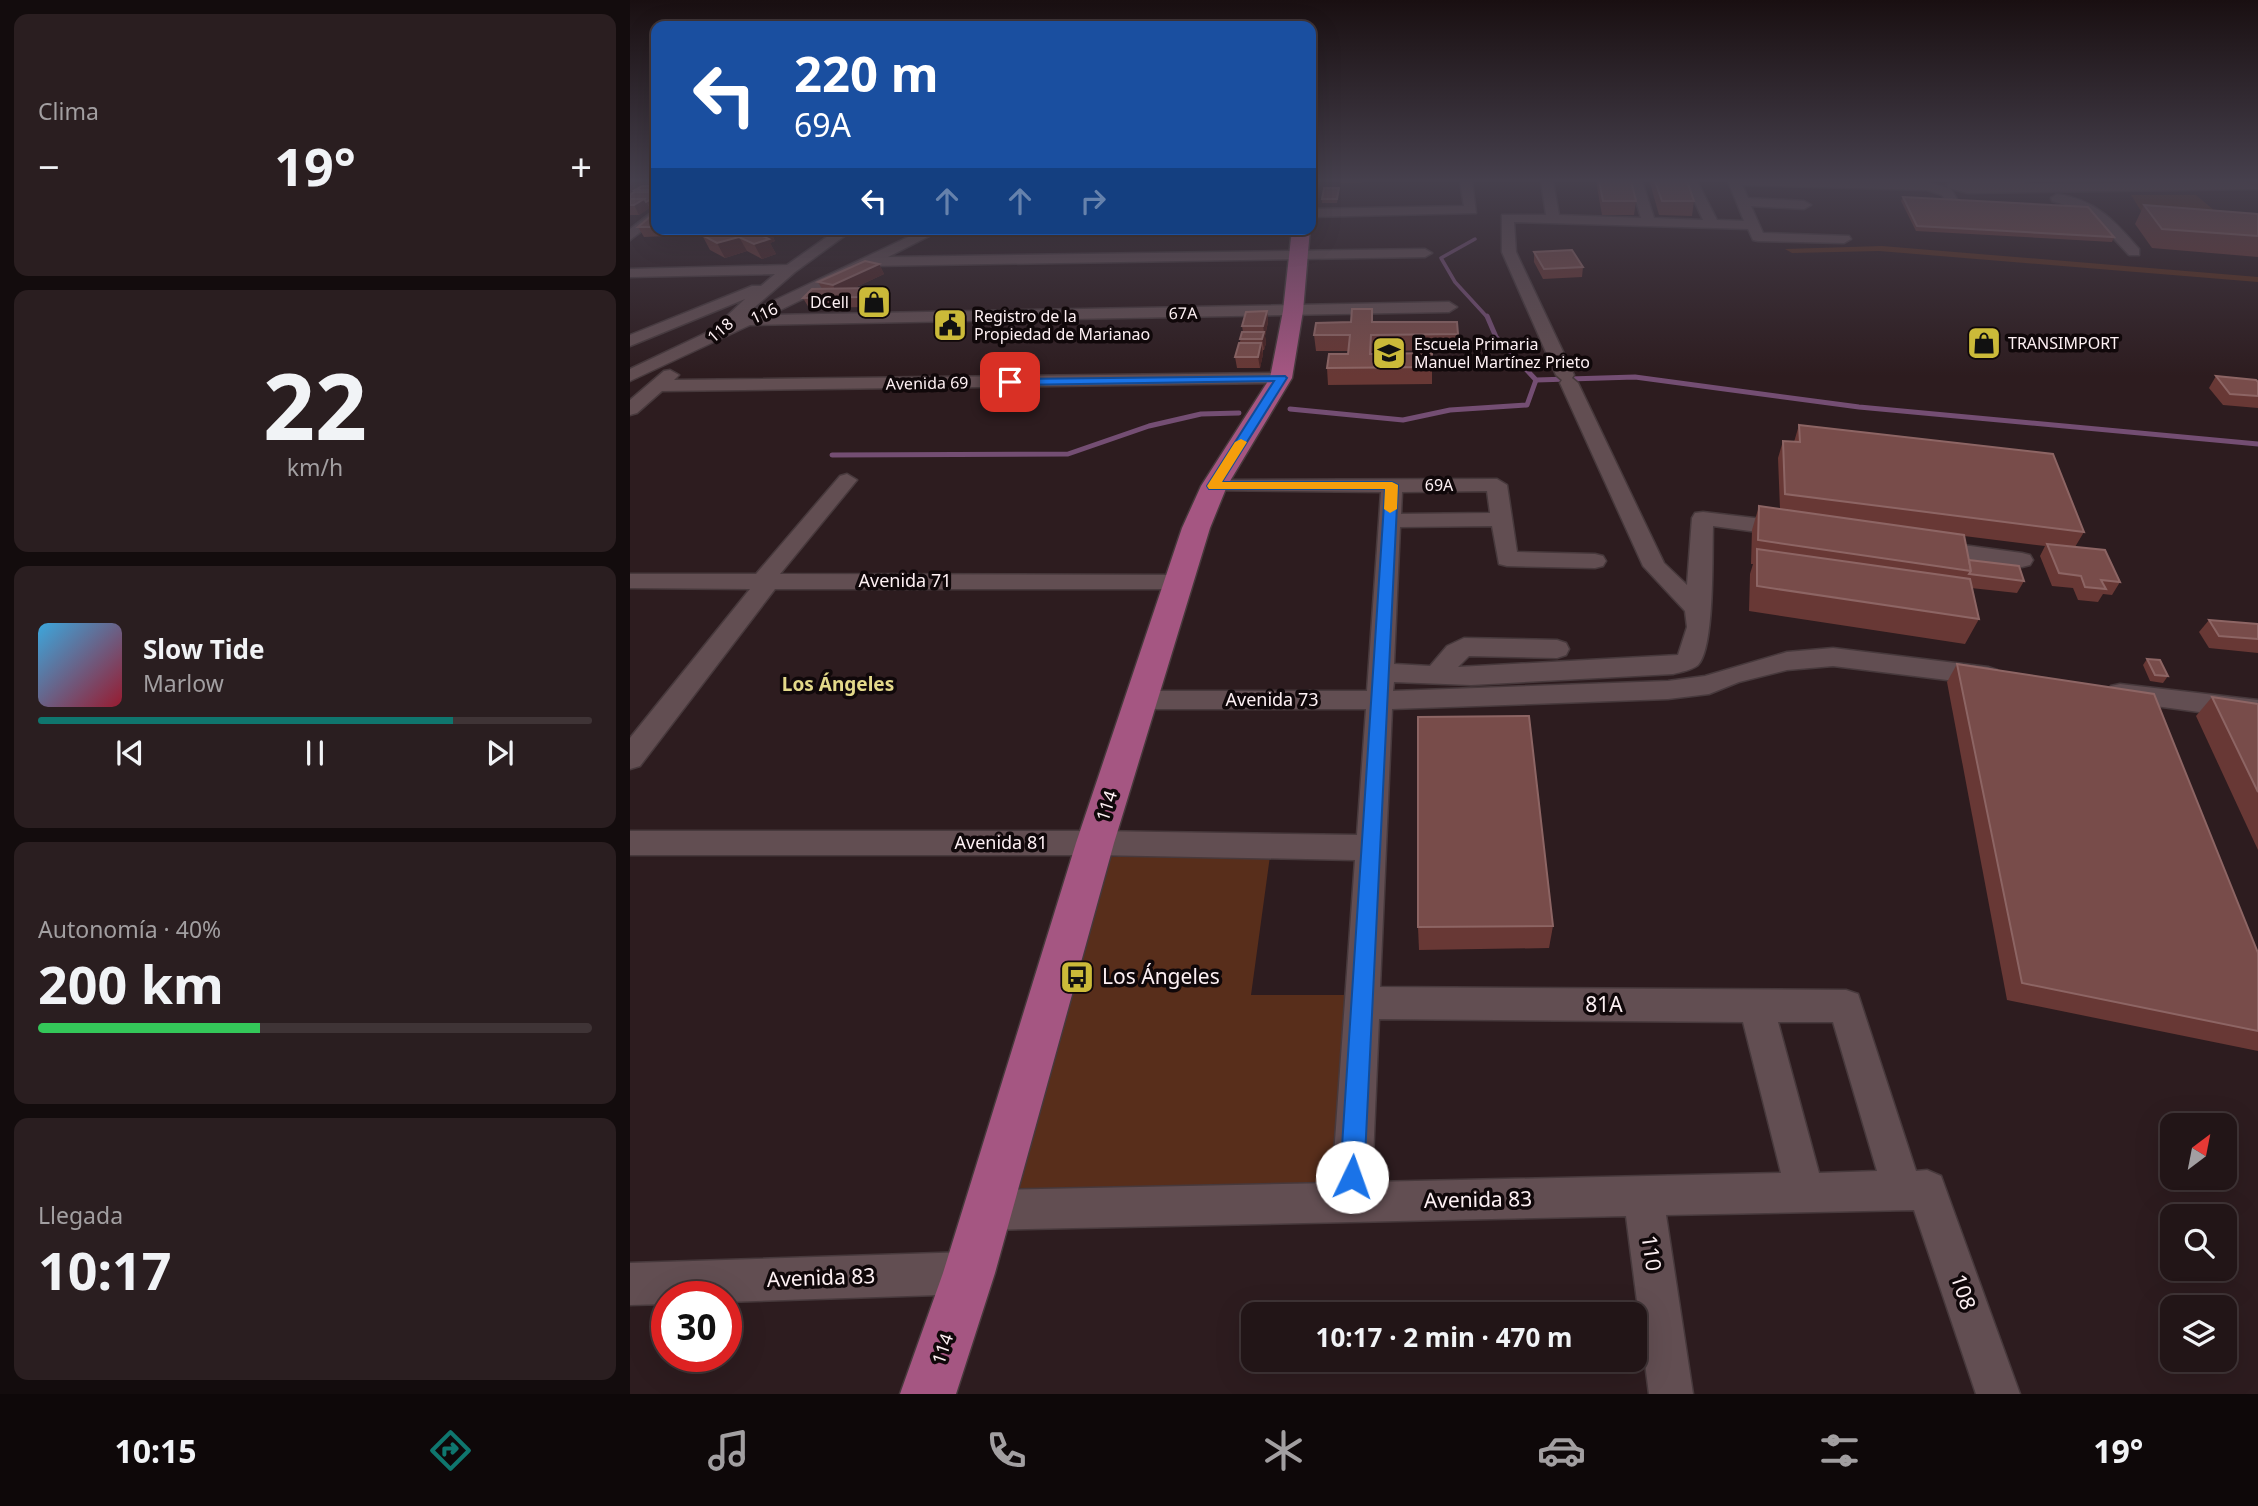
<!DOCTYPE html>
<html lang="es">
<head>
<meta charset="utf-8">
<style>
  body { margin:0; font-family:"Noto Sans",sans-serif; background:#2a1e20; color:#f1f3f6; height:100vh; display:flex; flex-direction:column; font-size:26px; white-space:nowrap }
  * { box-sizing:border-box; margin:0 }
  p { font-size:23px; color:#a29fa1 }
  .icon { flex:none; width:38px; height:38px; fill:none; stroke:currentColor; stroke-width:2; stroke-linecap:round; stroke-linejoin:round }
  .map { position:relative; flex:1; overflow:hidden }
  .drawer { display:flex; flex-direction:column; gap:14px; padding:14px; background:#130c0d; width:630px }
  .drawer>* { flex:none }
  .hud { position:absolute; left:21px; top:21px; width:665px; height:214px; border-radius:14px; box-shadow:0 7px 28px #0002,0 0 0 2px #3f3436; background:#1a4fa0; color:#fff; overflow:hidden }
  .needle { width:46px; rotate:32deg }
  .fabs { position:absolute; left:1530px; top:1113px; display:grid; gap:14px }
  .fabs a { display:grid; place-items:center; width:77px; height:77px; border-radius:14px; background:#221517; box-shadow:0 7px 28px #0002,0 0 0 2px #3f3436; font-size:35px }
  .speed { position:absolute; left:21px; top:1281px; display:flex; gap:14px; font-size:35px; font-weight:700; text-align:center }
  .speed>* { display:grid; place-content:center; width:91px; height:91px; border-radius:50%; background:#221517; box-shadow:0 7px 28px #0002,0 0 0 2px #3f3436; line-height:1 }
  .speed .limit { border:10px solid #d22; background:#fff; color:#111 }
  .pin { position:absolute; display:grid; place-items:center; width:60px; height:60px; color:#fff; margin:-30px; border-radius:14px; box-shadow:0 4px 10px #0006 }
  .me { position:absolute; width:77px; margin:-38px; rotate:3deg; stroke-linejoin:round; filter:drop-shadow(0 0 5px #0008) }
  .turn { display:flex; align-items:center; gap:24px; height:147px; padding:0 28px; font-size:32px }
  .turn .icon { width:91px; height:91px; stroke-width:2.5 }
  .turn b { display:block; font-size:49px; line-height:60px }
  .lanes { display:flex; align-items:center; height:66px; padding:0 28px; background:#0003; justify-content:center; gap:35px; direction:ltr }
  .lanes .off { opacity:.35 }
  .big { font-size:52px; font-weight:700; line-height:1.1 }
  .drawer .card { flex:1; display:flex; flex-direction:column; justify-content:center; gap:10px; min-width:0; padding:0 24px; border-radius:14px; background:#2a1e20 }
  .drawer .dial { align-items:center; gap:0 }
  .dial b { font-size:91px; line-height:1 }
  .song { display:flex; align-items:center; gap:21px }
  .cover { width:84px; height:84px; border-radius:10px; background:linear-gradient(135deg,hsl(200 70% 55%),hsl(350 70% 35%)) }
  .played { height:7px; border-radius:4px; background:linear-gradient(90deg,#0f766e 75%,#3f3436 75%) }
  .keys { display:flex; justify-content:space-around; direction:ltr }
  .heat { display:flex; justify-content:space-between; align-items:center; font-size:38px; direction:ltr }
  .charge { height:10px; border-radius:5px; background:linear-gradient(90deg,#34c759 40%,#3f3436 0) }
  .trip { position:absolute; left:611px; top:1302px; width:406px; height:70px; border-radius:14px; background:#221517; box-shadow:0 7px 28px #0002,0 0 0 2px #3f3436; font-weight:700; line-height:70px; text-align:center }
  .tab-bar { display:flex; height:112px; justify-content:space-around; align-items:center; background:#0e0809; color:#a29fa1 }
  .tab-bar .icon { width:49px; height:49px }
  .tab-bar .current { color:#0f766e }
  .tab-bar b { font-size:32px; color:#f1f3f6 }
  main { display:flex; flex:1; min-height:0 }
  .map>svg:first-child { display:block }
  .green { fill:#582e1b }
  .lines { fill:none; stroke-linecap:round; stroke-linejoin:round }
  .stream-far1 { stroke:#744e73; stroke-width:3.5 }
  .stream { stroke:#744e73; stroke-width:5 }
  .minor-casing { stroke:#47393c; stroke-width:3 }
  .major-casing { stroke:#47393c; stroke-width:3 }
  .minor { fill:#624e52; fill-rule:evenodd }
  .major { fill:#a55682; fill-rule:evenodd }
  .wall { fill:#683835 }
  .shaded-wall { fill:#4a2424 }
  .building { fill:#784c4a; stroke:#8d6564; stroke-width:2 }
  .route { fill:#1a73e8; stroke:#114b97; stroke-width:2 }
  .slow { fill:#f59e0b }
  .labels { text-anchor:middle; stroke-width:7; stroke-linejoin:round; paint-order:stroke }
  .far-poi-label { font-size:16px; fill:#fdf0f3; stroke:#10080a; text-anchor:start }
  .far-street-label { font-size:16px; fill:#fdf0f3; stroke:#10080a }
  .street-label { font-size:18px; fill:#fdf0f3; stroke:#10080a }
  .neighbourhood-label { font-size:19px; font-weight:bold; fill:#e3d98a; stroke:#10080a }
  .near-poi-label { font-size:21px; fill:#fdf0f3; stroke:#10080a; text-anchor:start }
  .near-street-label { font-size:21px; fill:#fdf0f3; stroke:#10080a }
</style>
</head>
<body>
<main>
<section class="drawer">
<div class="card"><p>Clima</p>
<div class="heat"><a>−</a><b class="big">19°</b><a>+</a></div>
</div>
<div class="card dial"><b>22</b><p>km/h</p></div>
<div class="card">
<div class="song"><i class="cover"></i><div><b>Slow Tide</b><p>Marlow</p></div></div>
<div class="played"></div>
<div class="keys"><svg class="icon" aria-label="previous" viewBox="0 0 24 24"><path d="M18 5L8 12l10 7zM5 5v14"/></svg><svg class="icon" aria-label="pause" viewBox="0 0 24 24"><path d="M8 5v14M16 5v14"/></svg><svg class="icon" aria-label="next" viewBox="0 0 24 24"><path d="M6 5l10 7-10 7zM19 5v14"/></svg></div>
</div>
<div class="card"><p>Autonomía · 40%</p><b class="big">200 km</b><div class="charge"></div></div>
<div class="card"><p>Llegada</p><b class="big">10:17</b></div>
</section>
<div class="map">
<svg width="1628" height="1394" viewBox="0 0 1628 1394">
  <rect width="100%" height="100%" fill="#2d1c1f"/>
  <g class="green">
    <path d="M1501 195H1566L1591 216 1513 214Z"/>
    <path d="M1252 246 1628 277V282L1249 251 1162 253 1155 249Z"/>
    <path d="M640 856 621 995H721L708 1191 375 1193 473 857Z"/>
  </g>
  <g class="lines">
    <path class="stream-far1" d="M845 239 811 258 825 282 858 318"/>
    <g class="stream">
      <path d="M857 316 866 337 906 380 1005 377 1229 407 1628 444"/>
      <path d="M660 409 773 420 820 410 897 405 906 380"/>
      <path d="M202 455 438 454 519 426 571 414 609 413"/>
    </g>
    <g class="minor-casing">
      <g id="minor">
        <path d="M830 181H842L846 213 681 217V209L834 206Z"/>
        <path d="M911 181H923L929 215 1011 218 1000 181H1012L1024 218 1073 220 1055 181H1067L1087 220 1114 221 1098 181 1298 182 1321 189 1328 201 1317 204 1312 195 1297 190 1112 185 1118 198 1174 201 1181 205 1174 209 1121 206 1133 233 1219 236 1221 239 1214 243 1128 241 1123 240 1118 229 884 222 886 252 944 375 942 378 948 383 1034 563 1057 585 1062 518 1065 513 1073 512 1158 522 1169 529 1158 536 1083 526C1082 554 1085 648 1068 665 1062 670 1051 672 1043 674L841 685 764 682 763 691 1038 681 1075 676 1157 652 1203 648 1358 667 1367 670 1371 676 1367 682 1358 685 1203 666 1157 670 1109 682 1079 694 1038 699 762 709 750 987 1216 990 1228 994 1286 1171 1297 1170 1311 1176 1390 1394H1346L1284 1210 1036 1215 1063 1394H1019L996 1216 357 1230 343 1224 337 1210 343 1196 357 1190 702 1183 725 860 465 855H0V831H465L727 835 736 709H511L502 707 498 700 502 693 511 691H737L751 492 577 490 574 486 584 480 867 479 877 485 887 552 965 554 973 556 976 561 973 566 965 568 877 566 869 564 862 526 770 527 764 664 800 666 817 646 834 638 927 640 936 643 939 649 936 655 927 658 839 656 828 667 1048 655 1057 627 1055 611 1013 566 930 383 932 380 926 375 872 252V215H916ZM857 491 860 513 771 514 772 492ZM749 1019 1113 1022 1151 1173 742 1182ZM1148 1022H1203L1247 1171 1189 1173Z"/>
        <path d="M1322 181H1398L1393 184 1628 181V189L1338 193 1318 188 1316 185Z"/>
        <path d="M1427 194C1466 200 1484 220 1509 249V255H1499L1459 212 1422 201 1421 198Z"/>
        <path d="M26 209V220L0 240V229Z"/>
        <path d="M208 229H224L165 272 118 313 295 229H313L258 257 795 249 802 253 795 257 241 266 140 315 819 302 827 307 819 312 120 325 0 381V369L103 320 97 316 115 299 0 346V335L122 286H131L145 274 0 277V269L157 265Z"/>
        <path d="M40 370 49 375 44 380 651 373 660 378 651 383 32 391 7 413 0 415V400L34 371Z"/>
        <path d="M217 474 227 480 150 574 549 575 557 577 561 582 557 587 549 589H145L10 766 0 769V738L120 589 0 588V574H126L210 476Z"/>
        <path d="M1303 541 1392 553 1400 555 1403 560 1400 565 1392 567 1295 553 1292 548 1295 543Z"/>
        <path d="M1490 684 1628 700V720L1481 700 1477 693 1481 686Z"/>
        <path d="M339 1252 354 1258 360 1273 354 1288 339 1294 96 1302V1297H37V1304L0 1305V1263Z"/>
      </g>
    </g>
    <g class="major-casing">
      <path id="major" d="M662 229H680L673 311 662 378 597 486 580 528 484 843 365 1273 326 1394H270L313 1273 446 843 552 528 571 486 640 378 653 311Z"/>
    </g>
    <use href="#minor" class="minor"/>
    <use href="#major" class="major"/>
  </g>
  <g class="wall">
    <path d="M0 181H26V203L9 215H0Z"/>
    <path d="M709 181H732V183H710Z"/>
    <path d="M966 181H1001L1006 201 1004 215H972Z"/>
    <path d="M1020 181H1057L1064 201 1062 216 1029 215 1020 183Z"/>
    <path d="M1615 181H1628V188Z"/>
    <path d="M709 188 707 203H692V199Z"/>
    <path d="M1273 197 1484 237 1482 242 1286 231 1271 201Z"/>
    <path d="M1514 205 1628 214V257L1522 248 1505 224Z"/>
    <path d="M26 215V229H48L37 236 14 237 8 227Z"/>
    <path d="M85 229H139L145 241 140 243 146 254 132 259 117 251 95 258 80 250 72 235 86 231Z"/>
    <path d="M904 252 953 267 952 277 913 279 904 262Z"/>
    <path d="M249 264 254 274 222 289 244 299 236 307 179 308 173 298 192 289 188 282Z"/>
    <path d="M742 309 743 322 828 334V350L742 351V354L802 353V384L698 385 697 368 718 354V351H686L684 335 721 322Z"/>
    <path d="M637 311 638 322 635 336 636 343 634 350H633V354L630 368H607L605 357 613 332 612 326Z"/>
    <path d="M1586 376 1628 382V408L1593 405 1579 388Z"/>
    <path d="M1169 425 1454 532 1445 547 1490 582 1482 595 1473 594 1468 602 1448 600 1443 588 1422 586 1410 556 1415 546 1334 536 1339 560 1394 581 1387 593 1341 588 1349 619 1335 644 1119 611 1120 574 1123 564H1121L1122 530 1129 506 1150 509 1148 458 1153 441 1164 442Z"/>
    <path d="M1579 620 1628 624V653L1579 648 1569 632Z"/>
    <path d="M1517 659 1538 676 1533 683 1520 681 1513 665Z"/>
    <path d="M1327 664 1628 953V1051L1377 1000 1317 682Z"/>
    <path d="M1582 697 1628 704V850L1566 716Z"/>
    <path d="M923 926 919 948 789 950 788 927Z"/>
  </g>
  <g class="shaded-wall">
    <path d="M4 181H10L14 187 5 190 6 193 3 195 0 190V184Z"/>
    <path d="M26 195V203L20 207 17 202Z"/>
    <path d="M14 199 20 208 9 215 4 205Z"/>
    <path d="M33 229H48L37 236Z"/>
    <path d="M128 229H139L145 241 140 243 146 254 132 259 124 244 122 231Z"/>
    <path d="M109 237 117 251 95 258 87 243Z"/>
    <path d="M249 264 254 274 207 296 203 285Z"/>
    <path d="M239 288 244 299 236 307 231 297Z"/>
    <path d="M637 311 638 322 635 336 636 343 634 350 632 339 634 332 633 326Z"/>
    <path d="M631 343 633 354 630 368 628 357Z"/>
  </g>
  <g class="building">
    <path d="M969 181H1001L1006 201H973Z"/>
    <path d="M1025 181H1057L1064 201H1032Z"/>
    <path d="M12 186H26V190H5Z"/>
    <path d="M694 188H709L707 199H692Z"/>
    <path d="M4 192H26V195L20 198H23L16 202 14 199H0V195Z"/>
    <path d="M1273 197 1458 207 1484 237 1287 226Z"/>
    <path d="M0 199H14L4 205H0Z"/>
    <path d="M1514 205 1628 214V236L1532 229Z"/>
    <path d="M22 215H26V227H8Z"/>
    <path d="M93 229H128L122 231 139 239 124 244 109 237 87 243 72 235Z"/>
    <path d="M942 250 953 267 914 269 904 252Z"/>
    <path d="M235 261 249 264 203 285 188 282Z"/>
    <path d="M239 288 231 297 173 298 182 289Z"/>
    <path d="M722 309H742V322H827L828 334 741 335 740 354 802 353V367L697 368 699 354H718L720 335H684L686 323 721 322Z"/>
    <path d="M637 311 633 326H612L616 312Z"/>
    <path d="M612 332H634L632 339H610Z"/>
    <path d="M609 343H631L628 357H605Z"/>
    <path d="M1586 376 1626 380 1628 382V396L1600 394Z"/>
    <path d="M1169 425 1423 454 1454 532 1155 494 1153 441 1170 442Z"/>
    <path d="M1129 506 1334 535 1341 571 1128 540Z"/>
    <path d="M1417 544 1475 550 1490 582 1471 580 1476 589 1455 587 1451 576 1429 573Z"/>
    <path d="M1127 549 1340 579 1349 619 1127 586Z"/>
    <path d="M1339 560 1389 566 1394 581 1339 574 1341 571Z"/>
    <path d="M1579 620 1628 624V639L1589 636Z"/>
    <path d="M1517 659 1530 660 1538 676 1525 675Z"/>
    <path d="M1327 664 1524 694 1628 953V1031L1392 983Z"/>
    <path d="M1582 697 1628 704V792Z"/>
    <path d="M899 716 923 926 788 927V717Z"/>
  </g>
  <linearGradient id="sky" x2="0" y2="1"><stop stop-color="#190f11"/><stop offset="0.48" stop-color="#46404d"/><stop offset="1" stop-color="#46404d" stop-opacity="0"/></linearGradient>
  <rect width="1628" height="376" fill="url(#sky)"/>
  <path class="route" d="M655 376 657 378 592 482H762L768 485 734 1177 730 1186 722 1189 714 1186 710 1177 755 489H579L577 486 644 381 380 385 374 382 380 379Z"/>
  <path class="slow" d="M611 439 617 442 592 482H762L768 485 767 509 760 513 754 509 755 489H579L577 486 605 442Z"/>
  <defs>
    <g id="shop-square" transform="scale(1.75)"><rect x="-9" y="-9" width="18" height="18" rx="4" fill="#cbba39" stroke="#10080a"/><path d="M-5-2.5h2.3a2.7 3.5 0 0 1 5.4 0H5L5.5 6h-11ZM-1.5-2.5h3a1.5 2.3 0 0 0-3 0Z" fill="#111"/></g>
    <g id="civic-square" transform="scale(1.75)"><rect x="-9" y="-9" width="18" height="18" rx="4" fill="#cbba39" stroke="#10080a"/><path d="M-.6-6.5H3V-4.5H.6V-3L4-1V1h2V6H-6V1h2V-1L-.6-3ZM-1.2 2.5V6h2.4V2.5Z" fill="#111"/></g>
    <g id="school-square" transform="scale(1.75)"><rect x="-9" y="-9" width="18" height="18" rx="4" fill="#cbba39" stroke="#10080a"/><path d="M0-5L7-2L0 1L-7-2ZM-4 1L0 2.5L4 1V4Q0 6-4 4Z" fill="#111"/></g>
    <g id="bus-square" transform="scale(1.75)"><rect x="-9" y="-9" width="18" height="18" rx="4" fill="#cbba39" stroke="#10080a"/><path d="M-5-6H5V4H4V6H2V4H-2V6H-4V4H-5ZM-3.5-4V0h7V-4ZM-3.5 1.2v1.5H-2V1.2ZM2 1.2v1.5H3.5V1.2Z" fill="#111"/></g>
  </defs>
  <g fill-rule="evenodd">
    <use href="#shop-square" x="244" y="302"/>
    <use href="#civic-square" x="320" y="325"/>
    <use href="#shop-square" x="1354" y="343"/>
    <use href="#school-square" x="759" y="353"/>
    <use href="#bus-square" x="447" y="977"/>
  </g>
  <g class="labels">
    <g class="far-poi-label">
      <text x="219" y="308" text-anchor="end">DCell</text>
      <text x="344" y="322">Registro de la<tspan x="344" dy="18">Propiedad de Marianao</tspan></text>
      <text x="1378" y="349">TRANSIMPORT</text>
      <text x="784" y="350">Escuela Primaria<tspan x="784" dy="18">Manuel Martínez Prieto</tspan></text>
    </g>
    <g class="far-street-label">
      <text transform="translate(134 313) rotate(-25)" y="6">116</text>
      <text transform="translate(553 313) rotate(-1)" y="6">67A</text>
      <text transform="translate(90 330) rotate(-41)" y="6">118</text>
      <text transform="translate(297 383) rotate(-1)" y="6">Avenida 69</text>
      <text x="809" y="491">69A</text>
    </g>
    <g class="street-label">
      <text x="275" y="587">Avenida 71</text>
      <text x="642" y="706">Avenida 73</text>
      <text transform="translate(477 806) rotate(-72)" y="6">114</text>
      <text x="371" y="849">Avenida 81</text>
      <text transform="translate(313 1349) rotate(-71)" y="6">114</text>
    </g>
    <g class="neighbourhood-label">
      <text x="208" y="691">Los Ángeles</text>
    </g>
    <g class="near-poi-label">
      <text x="472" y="984">Los Ángeles</text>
    </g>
    <g class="near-street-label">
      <text x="974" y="1012">81A</text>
      <text transform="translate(848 1200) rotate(-1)" y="7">Avenida 83</text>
      <text transform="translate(1021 1253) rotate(82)" y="7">110</text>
      <text transform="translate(191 1278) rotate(-2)" y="7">Avenida 83</text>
      <text transform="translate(1333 1292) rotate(71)" y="7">108</text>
    </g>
  </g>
</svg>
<div class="fabs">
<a><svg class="needle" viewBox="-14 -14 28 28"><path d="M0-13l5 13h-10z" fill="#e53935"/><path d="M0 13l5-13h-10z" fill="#a29fa1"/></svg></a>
<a><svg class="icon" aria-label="search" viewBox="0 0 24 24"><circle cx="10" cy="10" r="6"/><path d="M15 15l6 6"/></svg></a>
<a><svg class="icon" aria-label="layers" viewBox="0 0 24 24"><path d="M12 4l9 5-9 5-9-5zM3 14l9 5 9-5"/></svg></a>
</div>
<div class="speed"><div class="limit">30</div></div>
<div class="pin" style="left:380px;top:382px;background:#d93025"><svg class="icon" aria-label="arrive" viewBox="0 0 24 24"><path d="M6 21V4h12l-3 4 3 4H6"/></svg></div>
<svg class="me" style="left:722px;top:1177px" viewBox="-20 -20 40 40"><circle r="19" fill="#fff"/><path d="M0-13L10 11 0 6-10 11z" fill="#1a73e8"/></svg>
<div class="trip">10:17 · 2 min · 470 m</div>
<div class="hud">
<div class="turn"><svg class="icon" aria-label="left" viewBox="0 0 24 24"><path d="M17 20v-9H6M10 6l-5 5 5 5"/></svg><div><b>220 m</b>69A</div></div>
<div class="lanes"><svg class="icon" aria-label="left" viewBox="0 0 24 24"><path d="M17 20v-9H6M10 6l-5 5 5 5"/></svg><svg class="icon off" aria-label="ahead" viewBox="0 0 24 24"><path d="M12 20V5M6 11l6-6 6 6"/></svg><svg class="icon off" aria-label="ahead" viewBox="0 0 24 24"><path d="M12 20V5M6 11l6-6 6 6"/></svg><svg class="icon off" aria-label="right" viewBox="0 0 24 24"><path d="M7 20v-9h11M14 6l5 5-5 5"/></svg></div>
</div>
</div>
</main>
<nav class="tab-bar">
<b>10:15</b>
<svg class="icon current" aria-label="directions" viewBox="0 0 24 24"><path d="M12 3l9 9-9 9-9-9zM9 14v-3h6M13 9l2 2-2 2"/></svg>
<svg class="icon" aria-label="music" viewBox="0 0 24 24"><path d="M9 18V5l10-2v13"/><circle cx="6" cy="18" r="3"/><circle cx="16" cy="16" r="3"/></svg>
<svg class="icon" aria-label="phone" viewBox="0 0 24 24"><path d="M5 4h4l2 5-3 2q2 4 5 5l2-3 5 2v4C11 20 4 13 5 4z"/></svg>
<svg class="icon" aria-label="climate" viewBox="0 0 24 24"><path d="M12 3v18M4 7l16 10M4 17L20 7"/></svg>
<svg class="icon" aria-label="car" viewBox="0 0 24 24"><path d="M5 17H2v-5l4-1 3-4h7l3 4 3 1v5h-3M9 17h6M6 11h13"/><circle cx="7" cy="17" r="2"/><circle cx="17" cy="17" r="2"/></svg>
<svg class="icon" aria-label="filters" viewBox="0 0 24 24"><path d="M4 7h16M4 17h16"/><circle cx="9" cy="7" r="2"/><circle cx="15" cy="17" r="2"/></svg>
<b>19°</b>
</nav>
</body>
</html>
